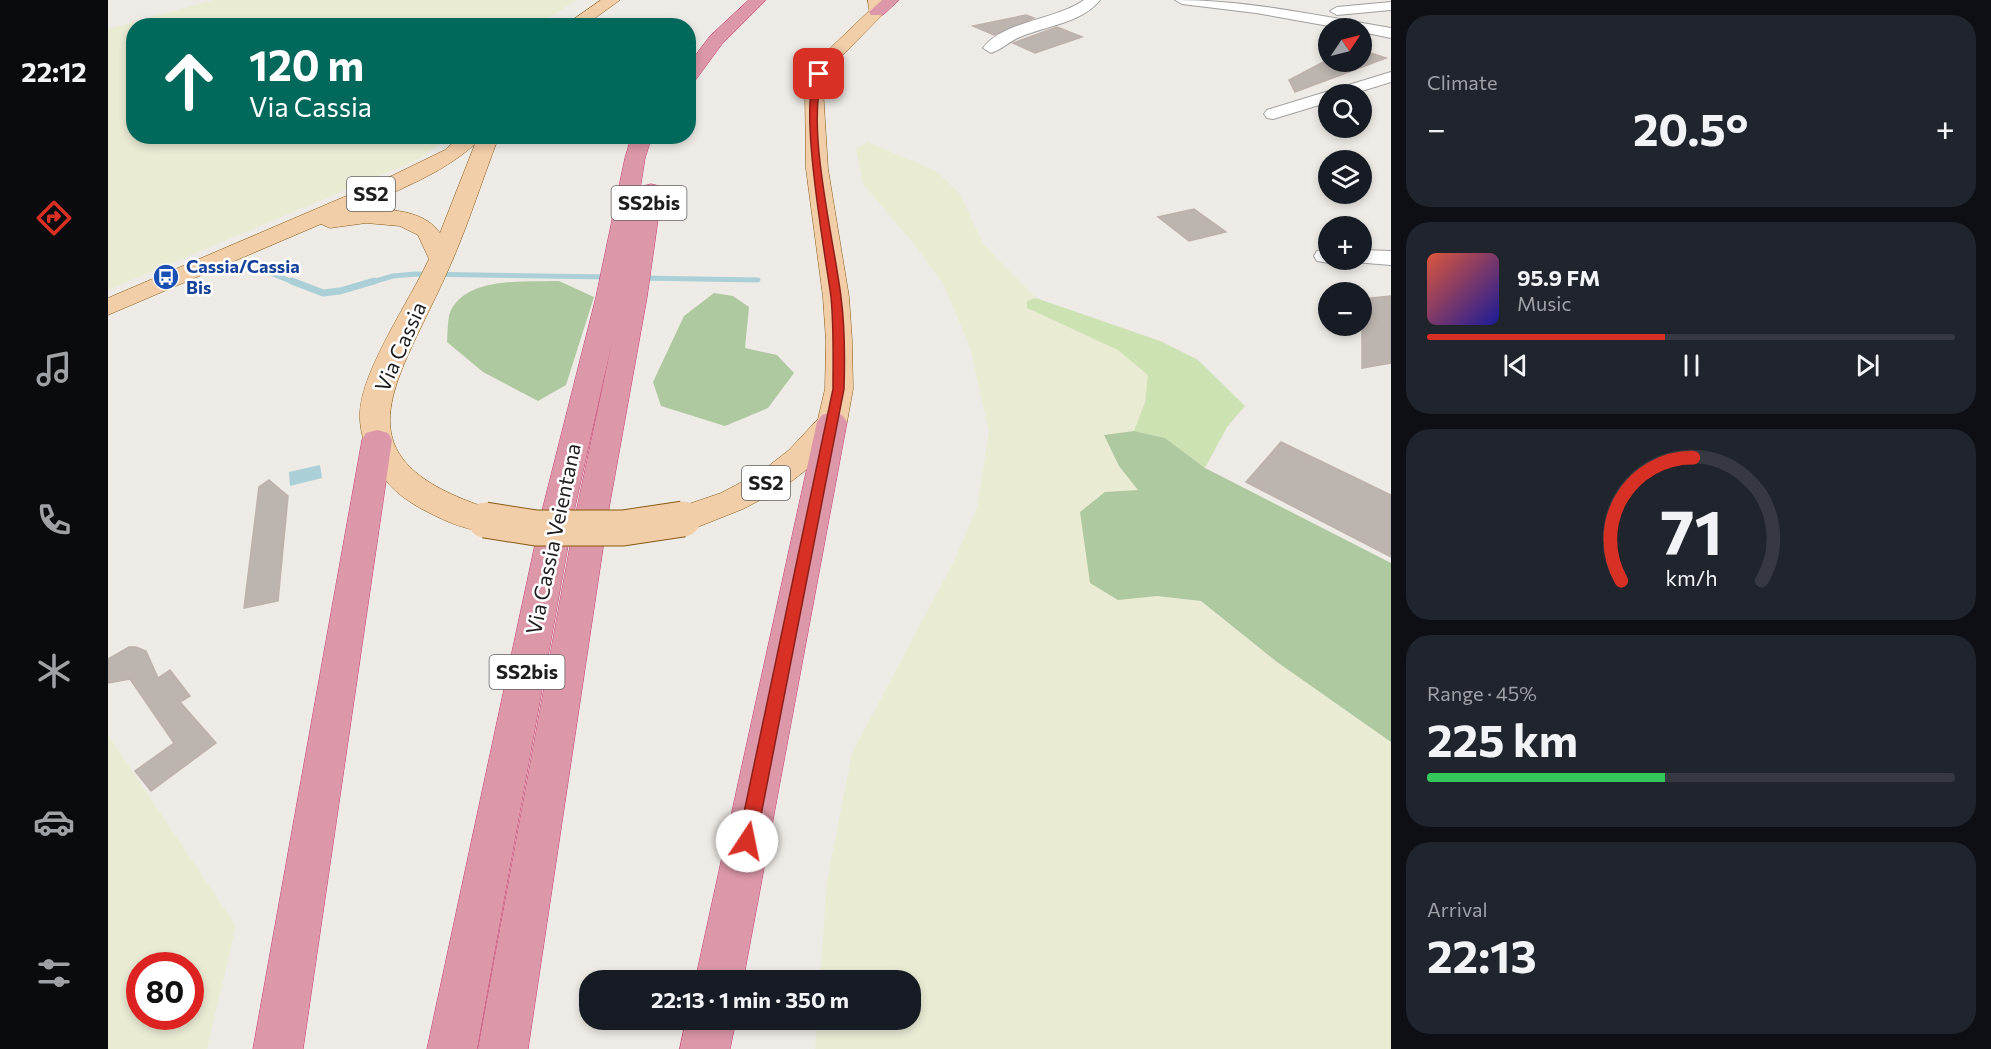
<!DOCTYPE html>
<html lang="en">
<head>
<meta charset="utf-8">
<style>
  body { margin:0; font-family:Commissioner,sans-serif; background:#20242c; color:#f1f3f6; height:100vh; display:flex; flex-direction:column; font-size:22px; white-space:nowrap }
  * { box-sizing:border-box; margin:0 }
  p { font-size:20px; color:#9ea1a6 }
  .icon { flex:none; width:33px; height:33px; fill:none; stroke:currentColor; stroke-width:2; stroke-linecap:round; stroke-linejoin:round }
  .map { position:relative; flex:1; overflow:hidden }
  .drawer { display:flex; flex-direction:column; gap:15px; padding:15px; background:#0d0f14; width:600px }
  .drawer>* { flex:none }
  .banner { position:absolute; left:18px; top:18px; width:570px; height:126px; border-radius:24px; box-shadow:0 3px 9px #0003; background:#00695c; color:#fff; overflow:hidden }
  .needle { width:39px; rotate:55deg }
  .fabs { position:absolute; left:1210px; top:18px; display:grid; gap:12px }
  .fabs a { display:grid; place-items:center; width:54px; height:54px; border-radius:50%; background:#171b24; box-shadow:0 3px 9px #0003; font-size:30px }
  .speed { position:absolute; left:18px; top:952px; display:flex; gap:12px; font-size:30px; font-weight:700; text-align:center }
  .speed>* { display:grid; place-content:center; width:78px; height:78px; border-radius:50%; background:#171b24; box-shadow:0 3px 9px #0003; line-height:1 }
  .speed .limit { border:9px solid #d22; background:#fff; color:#111 }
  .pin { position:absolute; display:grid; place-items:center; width:51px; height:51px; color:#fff; margin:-26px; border-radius:12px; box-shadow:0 3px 9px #0006 }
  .me { position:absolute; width:66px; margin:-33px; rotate:11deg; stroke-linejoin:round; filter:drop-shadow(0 0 4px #0008) }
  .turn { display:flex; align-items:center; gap:21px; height:126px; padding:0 24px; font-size:27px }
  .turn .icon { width:78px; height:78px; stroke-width:2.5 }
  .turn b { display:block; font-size:42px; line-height:51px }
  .big { font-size:45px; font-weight:700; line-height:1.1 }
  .drawer .card { flex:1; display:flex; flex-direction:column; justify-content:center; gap:9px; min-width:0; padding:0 21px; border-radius:24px; background:#20242c }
  .drawer .dial { align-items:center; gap:0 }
  .dial svg { height:156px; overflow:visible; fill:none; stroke:#363941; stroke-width:7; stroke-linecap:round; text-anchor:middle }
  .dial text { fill:#f1f3f6; stroke:none }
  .song { display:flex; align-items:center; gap:18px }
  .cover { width:72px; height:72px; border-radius:9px; background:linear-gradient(135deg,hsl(10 70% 55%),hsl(240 70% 35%)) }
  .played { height:6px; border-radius:3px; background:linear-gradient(90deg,#d93025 45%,#363941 45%) }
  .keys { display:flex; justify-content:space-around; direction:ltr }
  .heat { display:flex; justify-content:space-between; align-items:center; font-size:33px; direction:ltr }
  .charge { height:9px; border-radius:4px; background:linear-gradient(90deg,#34c759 45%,#363941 0) }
  .trip { position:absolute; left:471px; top:970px; width:342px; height:60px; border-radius:24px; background:#171b24; box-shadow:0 3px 9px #0003; font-weight:700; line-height:60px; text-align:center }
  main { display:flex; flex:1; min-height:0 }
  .tabs { display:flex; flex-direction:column; width:108px; justify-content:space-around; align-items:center; background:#090b0e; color:#9ea1a6 }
  .tabs .icon { width:42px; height:42px }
  .tabs .current { color:#d93025 }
  .tabs b { font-size:27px; color:#f1f3f6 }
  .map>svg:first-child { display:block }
  .farmland { fill:#eaebd3; fill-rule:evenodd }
  .grass { fill:#cde2b2 }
  .forest { fill:#aec89f }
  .water { fill:#abcfd6 }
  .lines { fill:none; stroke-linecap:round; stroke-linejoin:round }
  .stream-far1 { stroke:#abcfd6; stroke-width:5 }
  .stream { stroke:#abcfd6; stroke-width:7 }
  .building { fill:#bbb4af; stroke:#beb1aa; stroke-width:1.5 }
  .minor-casing { stroke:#9f9f9f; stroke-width:2 }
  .major-casing { stroke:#875912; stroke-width:1 }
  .highway-casing { stroke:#c53a73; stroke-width:1 }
  .minor { fill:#fff; fill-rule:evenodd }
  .major { fill:#f1cda8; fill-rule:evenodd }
  .highway { fill:#dc97a8; fill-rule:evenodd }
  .major-bridge-casing { stroke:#875912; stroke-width:37; stroke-linecap:butt }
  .major-bridge { stroke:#f1cda8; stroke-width:35 }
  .route { fill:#d93025; stroke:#8d1f18; stroke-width:1.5 }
  .labels { text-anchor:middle; stroke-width:5; stroke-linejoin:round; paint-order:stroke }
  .far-transit-label { font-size:18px; font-weight:bold; fill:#164399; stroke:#fff; text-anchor:start }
  .shield { fill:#fff; stroke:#626262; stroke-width:1.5 }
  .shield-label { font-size:20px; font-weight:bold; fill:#1e1e1e }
  .street-label { font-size:21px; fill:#1e1e1e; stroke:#fff }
</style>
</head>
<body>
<main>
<nav class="tabs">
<b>22:12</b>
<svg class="icon current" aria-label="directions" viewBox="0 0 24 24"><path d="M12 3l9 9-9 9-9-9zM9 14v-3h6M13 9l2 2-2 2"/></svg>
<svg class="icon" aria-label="music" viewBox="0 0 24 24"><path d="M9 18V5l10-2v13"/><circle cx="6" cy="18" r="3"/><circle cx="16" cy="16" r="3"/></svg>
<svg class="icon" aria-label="phone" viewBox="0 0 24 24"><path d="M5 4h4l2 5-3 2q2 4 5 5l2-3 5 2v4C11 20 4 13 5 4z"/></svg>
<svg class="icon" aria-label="climate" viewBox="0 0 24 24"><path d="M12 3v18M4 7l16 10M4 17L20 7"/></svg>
<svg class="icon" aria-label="car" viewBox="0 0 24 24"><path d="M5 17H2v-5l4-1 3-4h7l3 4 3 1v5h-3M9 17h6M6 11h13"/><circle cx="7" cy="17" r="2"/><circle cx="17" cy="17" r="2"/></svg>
<svg class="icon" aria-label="filters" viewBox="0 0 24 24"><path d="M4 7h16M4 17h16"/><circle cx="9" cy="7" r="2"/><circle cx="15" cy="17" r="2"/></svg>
</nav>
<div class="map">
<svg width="1283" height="1049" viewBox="0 0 1283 1049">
  <rect width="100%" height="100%" fill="#eeebe6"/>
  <g class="farmland">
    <path d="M106 0H469L429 25 26 26V136L342 137 311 159 0 290V29Z"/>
    <path d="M760 142 828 171 852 194 876 245 928 298 919 301V308L1010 350 1041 375 1037 402 1026 431 997 435 1011 466 1030 490 1010 599 1049 596 1092 601 1169 662 1283 742V1049H707L709 1020H802V981H712L719 881 744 753 847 559 869 507 881 432 862 348 836 285 805 243 755 184 748 149Z"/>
    <path d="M0 735 128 926 99 1049H0ZM32 966H82V1017H32Z"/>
  </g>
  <path class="grass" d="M928 298 1052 341 1090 360 1137 406 1119 427 1097 468 1057 438 1026 431 1037 402 1040 375 1010 350 919 308V301Z"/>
  <g class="forest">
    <path d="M451 281 486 297 458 385 430 401 375 372 339 342C340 333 339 318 343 310 361 276 418 282 451 281Z"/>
    <path d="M606 293 625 296 641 307 637 348 669 355 686 373 660 408 617 426 553 406 545 382 576 316Z"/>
    <path d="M1026 431 1057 438 1097 468 1283 563V742L1169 662 1093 601 1049 596 1010 600 982 583 972 512 997 492 1030 490 1011 466 996 435Z"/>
  </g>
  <path class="water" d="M212 465 214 478 182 486 181 472Z"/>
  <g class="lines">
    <g class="stream-far1">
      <path d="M154 270 188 283"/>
      <path d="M531 278 650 280"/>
      <path d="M261 283 285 276 308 274 503 277"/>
    </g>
    <path class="stream" d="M184 281 215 293 232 291 266 281"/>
  </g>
  <g class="building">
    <path d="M918 15 926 18 886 35 865 26Z"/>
    <path d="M949 27 974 37 927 53 905 43Z"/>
    <path d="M1254 50 1278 58 1187 92 1181 80 1221 59V62H1254Z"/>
    <path d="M1086 209 1118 232 1081 241 1050 217Z"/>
    <path d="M1283 296V363L1254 368V299Z"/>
    <path d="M1173 442 1283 495V557L1138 482Z"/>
    <path d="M161 480 180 496 170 601 136 608 151 487Z"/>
    <path d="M21 647H28L38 651 50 678 62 670 82 696 72 702 108 743 43 791 27 771 66 743 22 679 0 683V659Z"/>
  </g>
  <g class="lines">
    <g class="minor-casing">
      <g id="minor">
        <path d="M976 0H992C974 23 937 26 912 37 902 41 893 50 883 53L875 48C895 21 948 20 976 0Z"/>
        <path d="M1067 0C1140 0 1211 16 1283 28V38L1254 32V28H1232L1148 13 1074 4Z"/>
        <path d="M1283 2V10L1229 15 1222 11 1229 7Z"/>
        <path d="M1283 72V82L1244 94H1221V102L1165 119 1159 118 1156 114 1159 110Z"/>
        <path d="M1221 249V260L1229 261 1221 263 1209 261 1206 256 1209 251Z"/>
        <path d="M1254 250 1283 251V265L1246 262 1245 260H1254Z"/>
      </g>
    </g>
    <g class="major-casing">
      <g id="major">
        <path d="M493 0H512L476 26H456Z"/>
        <path d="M760 0H776L777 12 727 63 715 89 720 169 741 297 744 341 745 389 739 422 703 466 675 488 635 509 587 528 575 531 563 528 559 519 563 510 613 493 653 472 681 450 710 419 717 389 718 341 715 297 698 169 697 89 713 57 761 11Z"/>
        <path d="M352 136H391C373 183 358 232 337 277 285 391 225 461 389 511L393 520 389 529C365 536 333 519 312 508 294 498 279 485 269 468 258 450 251 433 252 412 254 370 302 300 321 259L310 235 292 226 258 223 222 228 213 224 0 315V298L271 182 337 150ZM367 144 332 233C314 207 271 208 243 211 285 192 333 175 367 144Z"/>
      </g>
    </g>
    <g class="highway-casing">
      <g id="highway">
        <path d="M641 0H658L614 44 586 82 580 83V65L602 36Z"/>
        <path d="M774 0H791L775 15H763L761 12Z"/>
        <path d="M524 136H544L537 158 527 221 532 191 535 186 543 184 551 186 554 191 539 297 501 508 420 1049H370L469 508 504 342 467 507 369 1049H319L435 507 488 297 517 158Z"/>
        <path d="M724 412 734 415 739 422 635 981H587L709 422 714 415Z"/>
        <path d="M269 430 280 433 284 440 195 1049H145L254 440 258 433Z"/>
        <path d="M578 1020H628L622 1049H572Z"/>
      </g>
    </g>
    <use href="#minor" class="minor"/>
    <use href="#major" class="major"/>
    <use href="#highway" class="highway"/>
    <g class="major-bridge-casing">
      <path id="major-bridge" d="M377 520 428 528H515L575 519"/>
    </g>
    <use href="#major-bridge" class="major-bridge"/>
  </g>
  <path class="route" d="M711 72 715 74C697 126 726 239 733 297 737 327 737 358 736 389L648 841 646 848 639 850 633 848 630 841 725 389C725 358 726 328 723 297 719 264 686 87 711 72Z"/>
  <defs>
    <g id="bus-disc" transform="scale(1.35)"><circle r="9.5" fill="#1a4fb4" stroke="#fff"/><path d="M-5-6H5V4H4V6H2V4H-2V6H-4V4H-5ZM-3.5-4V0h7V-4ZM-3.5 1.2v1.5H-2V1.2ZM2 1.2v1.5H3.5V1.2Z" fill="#fff"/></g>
  </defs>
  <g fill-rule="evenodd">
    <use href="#bus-disc" x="58" y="277"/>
  </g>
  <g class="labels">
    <g class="far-transit-label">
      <text x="78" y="273">Cassia/Cassia<tspan x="78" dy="21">Bis</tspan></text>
    </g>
    <g class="shield">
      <rect x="239" y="177" width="48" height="34" rx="4.5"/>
      <rect x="503.5" y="186" width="75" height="34" rx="4.5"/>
      <rect x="634" y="466" width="48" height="34" rx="4.5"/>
      <rect x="381.5" y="655" width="75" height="34" rx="4.5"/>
    </g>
    <g class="shield-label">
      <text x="263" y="201">SS2</text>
      <text x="541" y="210">SS2bis</text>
      <text x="658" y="490">SS2</text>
      <text x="419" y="679">SS2bis</text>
    </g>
    <g class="street-label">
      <text transform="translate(293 347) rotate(-66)" y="7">Via Cassia</text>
      <text transform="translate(446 539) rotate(-78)" y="7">Via Cassia Veientana</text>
    </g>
  </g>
</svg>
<div class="fabs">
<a><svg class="needle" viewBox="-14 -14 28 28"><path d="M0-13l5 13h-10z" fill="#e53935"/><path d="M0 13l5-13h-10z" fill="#9ea1a6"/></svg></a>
<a><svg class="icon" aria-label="search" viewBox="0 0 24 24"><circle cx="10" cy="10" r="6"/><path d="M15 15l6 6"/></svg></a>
<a><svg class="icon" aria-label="layers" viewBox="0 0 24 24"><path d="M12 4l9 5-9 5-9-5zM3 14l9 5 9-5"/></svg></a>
<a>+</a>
<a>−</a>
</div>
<div class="speed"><div class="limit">80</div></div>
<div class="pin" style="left:711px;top:74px;background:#d93025"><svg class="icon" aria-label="arrive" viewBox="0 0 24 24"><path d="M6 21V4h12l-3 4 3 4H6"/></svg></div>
<svg class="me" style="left:639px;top:841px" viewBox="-20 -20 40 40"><circle r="19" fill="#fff"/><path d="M0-13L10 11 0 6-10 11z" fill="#d93025"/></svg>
<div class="trip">22:13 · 1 min · 350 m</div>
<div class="banner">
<div class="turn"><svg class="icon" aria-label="ahead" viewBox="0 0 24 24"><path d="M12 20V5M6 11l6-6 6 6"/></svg><div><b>120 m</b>Via Cassia</div></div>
</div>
</div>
<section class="drawer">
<div class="card"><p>Climate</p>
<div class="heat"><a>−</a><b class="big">20.5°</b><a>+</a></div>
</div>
<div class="card">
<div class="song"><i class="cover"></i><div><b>95.9 FM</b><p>Music</p></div></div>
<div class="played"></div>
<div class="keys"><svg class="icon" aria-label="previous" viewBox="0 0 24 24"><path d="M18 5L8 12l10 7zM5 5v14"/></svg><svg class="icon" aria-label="pause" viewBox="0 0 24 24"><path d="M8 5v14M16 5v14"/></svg><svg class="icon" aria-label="next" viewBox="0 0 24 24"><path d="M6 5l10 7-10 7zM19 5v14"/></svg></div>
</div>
<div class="card dial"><svg viewBox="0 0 100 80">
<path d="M14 69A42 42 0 1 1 86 69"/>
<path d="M14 69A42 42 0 0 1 51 6" stroke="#d93025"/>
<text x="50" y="56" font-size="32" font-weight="700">71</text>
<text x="50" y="72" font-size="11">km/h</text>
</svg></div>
<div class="card"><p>Range · 45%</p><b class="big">225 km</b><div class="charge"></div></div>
<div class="card"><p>Arrival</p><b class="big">22:13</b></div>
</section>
</main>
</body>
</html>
